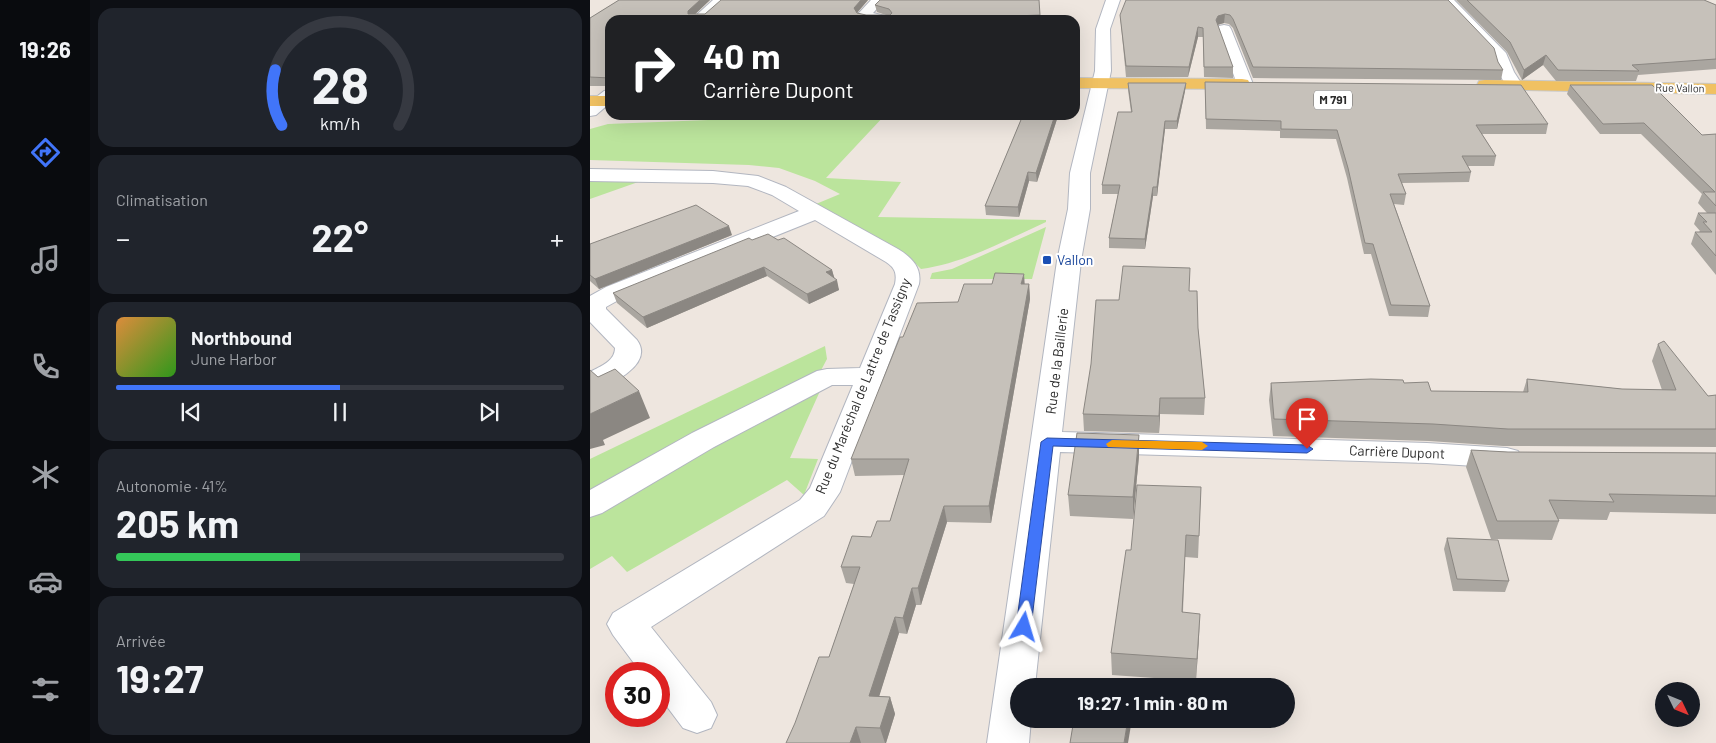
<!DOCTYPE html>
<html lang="fr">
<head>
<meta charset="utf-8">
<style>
  body { margin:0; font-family:Barlow,sans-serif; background:#20242c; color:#f1f3f6; height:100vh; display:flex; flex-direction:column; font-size:19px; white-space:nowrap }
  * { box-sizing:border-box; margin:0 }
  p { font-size:16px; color:#9ea1a6 }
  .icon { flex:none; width:28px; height:28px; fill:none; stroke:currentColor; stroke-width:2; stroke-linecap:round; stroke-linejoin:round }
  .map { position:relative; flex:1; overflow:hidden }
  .sheet { display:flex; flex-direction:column; gap:8px; padding:8px; background:#0d0f14; width:500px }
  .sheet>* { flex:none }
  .banner { position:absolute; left:15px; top:15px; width:475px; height:105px; border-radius:15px; box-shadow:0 5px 20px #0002; background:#202124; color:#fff; overflow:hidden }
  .needle { width:32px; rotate:133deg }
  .fabs { position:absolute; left:1065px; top:682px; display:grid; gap:10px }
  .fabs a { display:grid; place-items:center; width:45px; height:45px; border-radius:50%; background:#171b24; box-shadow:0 5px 20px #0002; font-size:25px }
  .speed { position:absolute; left:15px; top:662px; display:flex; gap:10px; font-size:25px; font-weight:700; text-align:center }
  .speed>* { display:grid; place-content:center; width:65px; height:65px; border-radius:50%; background:#171b24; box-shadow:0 5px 20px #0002; line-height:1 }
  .speed .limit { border:8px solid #d22; background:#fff; color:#111 }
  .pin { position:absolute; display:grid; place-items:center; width:42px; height:42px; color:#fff; margin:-51px -21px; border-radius:50% 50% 50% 0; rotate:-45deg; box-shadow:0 0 5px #0007 }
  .pin .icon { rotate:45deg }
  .me { position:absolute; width:55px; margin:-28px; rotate:7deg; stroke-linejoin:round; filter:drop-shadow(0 0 4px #0008) }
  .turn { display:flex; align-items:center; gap:18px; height:105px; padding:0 15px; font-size:22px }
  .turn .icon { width:65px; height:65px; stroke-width:2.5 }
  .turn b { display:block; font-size:35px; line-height:42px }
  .big { font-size:38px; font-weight:700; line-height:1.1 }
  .sheet .card { flex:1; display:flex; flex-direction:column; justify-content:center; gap:8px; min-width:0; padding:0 18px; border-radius:15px; background:#20242c }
  .sheet .dial { align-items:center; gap:0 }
  .dial svg { height:130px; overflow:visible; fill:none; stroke:#363941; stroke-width:7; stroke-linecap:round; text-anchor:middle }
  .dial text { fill:#f1f3f6; stroke:none }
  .song { display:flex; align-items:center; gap:15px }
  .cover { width:60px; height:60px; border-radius:8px; background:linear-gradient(135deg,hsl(30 70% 55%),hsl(110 70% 35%)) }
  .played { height:5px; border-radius:2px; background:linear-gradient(90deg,#4175f9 50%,#363941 50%) }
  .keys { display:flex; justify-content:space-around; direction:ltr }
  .heat { display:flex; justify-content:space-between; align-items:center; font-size:28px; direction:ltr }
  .charge { height:8px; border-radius:4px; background:linear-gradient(90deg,#34c759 41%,#363941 0) }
  .trip { position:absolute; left:420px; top:678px; width:285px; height:50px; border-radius:25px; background:#171b24; box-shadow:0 5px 20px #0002; font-weight:700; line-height:50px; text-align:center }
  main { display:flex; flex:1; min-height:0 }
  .dock { display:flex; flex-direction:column; width:90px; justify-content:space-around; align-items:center; background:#090b0e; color:#9ea1a6 }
  .dock .icon { width:35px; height:35px }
  .dock .selected { color:#4175f9 }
  .dock b { font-size:22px; color:#f1f3f6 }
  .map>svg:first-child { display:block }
  .green { fill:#bbe49c }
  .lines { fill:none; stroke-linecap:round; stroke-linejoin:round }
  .street-casing { stroke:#b2b6c0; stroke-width:2 }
  .primary-casing { stroke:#c8c8c8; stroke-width:2 }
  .street { fill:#fff; fill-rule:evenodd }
  .primary { fill:#f0c162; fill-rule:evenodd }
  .wall { fill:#aaa6a0 }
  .shaded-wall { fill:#8b8782 }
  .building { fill:#c6c1ba; stroke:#8b8782 }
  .route { fill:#4175f9; stroke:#2a4ca2 }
  .slow { fill:#f59e0b }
  .transit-dot { fill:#1a4fb4; stroke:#fff; stroke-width:2 }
  .labels { text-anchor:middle; stroke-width:4; stroke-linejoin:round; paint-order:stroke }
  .far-street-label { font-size:11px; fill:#2c2c2c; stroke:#fff }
  .shield { fill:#fff; stroke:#6b6b6b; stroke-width:1 }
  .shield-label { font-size:12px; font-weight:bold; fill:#2c2c2c }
  .transit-label { font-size:14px; fill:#164399; stroke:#fff; text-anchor:start }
  .street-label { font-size:14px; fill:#2c2c2c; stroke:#fff }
</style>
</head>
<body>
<main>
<nav class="dock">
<b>19:26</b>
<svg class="icon selected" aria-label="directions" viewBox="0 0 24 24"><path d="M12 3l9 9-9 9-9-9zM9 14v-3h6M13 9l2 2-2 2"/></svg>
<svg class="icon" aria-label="music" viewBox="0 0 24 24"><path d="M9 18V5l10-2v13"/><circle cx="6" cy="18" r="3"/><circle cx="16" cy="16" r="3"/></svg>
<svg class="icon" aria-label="phone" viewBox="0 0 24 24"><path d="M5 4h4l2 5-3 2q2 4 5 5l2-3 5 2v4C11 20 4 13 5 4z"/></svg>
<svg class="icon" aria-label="climate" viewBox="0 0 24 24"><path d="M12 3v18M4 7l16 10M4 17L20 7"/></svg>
<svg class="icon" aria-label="car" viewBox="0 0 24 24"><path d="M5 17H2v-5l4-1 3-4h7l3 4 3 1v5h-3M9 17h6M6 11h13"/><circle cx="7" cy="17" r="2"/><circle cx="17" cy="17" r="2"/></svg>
<svg class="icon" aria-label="filters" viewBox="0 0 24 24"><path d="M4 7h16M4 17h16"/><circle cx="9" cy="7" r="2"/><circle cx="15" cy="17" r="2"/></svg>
</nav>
<section class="sheet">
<div class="card dial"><svg viewBox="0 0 100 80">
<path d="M14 69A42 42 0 1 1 86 69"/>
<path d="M14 69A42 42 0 0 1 10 35" stroke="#4175f9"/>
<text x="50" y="56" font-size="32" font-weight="700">28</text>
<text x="50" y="72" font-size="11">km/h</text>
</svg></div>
<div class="card"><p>Climatisation</p>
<div class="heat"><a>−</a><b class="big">22°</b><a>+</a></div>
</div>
<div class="card">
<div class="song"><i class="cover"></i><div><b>Northbound</b><p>June Harbor</p></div></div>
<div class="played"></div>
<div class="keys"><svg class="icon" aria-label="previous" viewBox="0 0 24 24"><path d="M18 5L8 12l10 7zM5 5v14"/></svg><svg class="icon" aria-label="pause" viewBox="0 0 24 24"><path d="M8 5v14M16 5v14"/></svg><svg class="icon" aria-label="next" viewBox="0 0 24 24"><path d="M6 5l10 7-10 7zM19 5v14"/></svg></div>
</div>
<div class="card"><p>Autonomie · 41%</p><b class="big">205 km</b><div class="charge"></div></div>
<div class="card"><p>Arrivée</p><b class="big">19:27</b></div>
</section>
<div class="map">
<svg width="1126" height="743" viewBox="0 0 1126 743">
  <rect width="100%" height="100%" fill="#eee6df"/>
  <g class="green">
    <path d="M243 115H295L236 178 311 182 288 217 456 220V222C416 240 375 263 331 269L317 255 226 204 250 194 225 181 189 168 159 165 0 160V129L18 124Z"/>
    <path d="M0 179 51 181 0 199Z"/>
    <path d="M456 227 442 279H340L342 273 362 269Z"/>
    <path d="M235 346 237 359 229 374 0 498V459Z"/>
    <path d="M230 391 200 458 228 459 214 495 197 480 37 572 22 556 0 569V514L211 398Z"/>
  </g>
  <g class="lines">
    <g class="street-casing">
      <g id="street">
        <path d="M123 0H138L116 20H101Z"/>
        <path d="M281 0H295L283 13 299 17 301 20H277L269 18 267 15Z"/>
        <path d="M516 0H530L520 29 521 71 500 173V209L491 261 472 432 837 443 917 448 928 451 932 458 928 465 917 468 837 463 470 452 445 686H429V719H441L439 743H397L467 261 478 209 480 173 505 71 506 29Z"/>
        <path d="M850 0H864L916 53 924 72 933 86 931 90H919L908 72 904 57Z"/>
        <path d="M634 25 639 26 641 29 663 84 661 88H649L647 84 627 29 629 26Z"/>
        <path d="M20 90V103L6 115 0 116V102L14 91Z"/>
        <path d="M0 169 123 171 168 176 196 187 308 249C321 257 332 267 329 284L250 492 234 516 61 627 121 702 127 715 121 728 107 733 93 728 69 696V674H52L23 635 17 624 23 613 210 500 220 488 263 385H242L124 447 12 513 0 517V490L102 433 227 371 237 369 270 368 305 284C307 273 305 268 296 262L225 220 34 297 16 307V309L47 340C65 365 19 386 0 391V372C11 366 25 361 25 348L0 322V296L16 287 209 211 182 195 158 186 123 183 0 181Z"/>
      </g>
    </g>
    <g class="primary-casing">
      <g id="primary">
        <path d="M485 78 652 79 658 80 660 84 658 88 652 89 485 88Z"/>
        <path d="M895 80 1126 84V94L889 89 887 85 889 81Z"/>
        <rect x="0" y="96" width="20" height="10"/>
      </g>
    </g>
    <use href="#street" class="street"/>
    <use href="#primary" class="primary"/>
  </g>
  <g class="wall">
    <path d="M29 0H120L105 14H115L278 0 267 13 276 15H296L287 12 285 5 449 0 450 20H20V86H0V18Z"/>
    <path d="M858 0 908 62 913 70 911 80 663 78 643 28 639 24 634 23 627 25 643 67V78L614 77 613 37H608L598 77H536L531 25 530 15Z"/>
    <path d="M866 0H1114L1126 5V69L1048 75 1046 81H966L953 65 932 80 917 52Z"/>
    <path d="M615 82 958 124 956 134H892L906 156 904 166H878L881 172 879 182 812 183 816 194 814 205 804 204 840 306 838 317 799 316 781 254H774L757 178 746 139 690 138V131L616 129Z"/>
    <path d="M538 83H596L595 91 587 129H575L567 196H563L555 249 519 248V238L528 194H512V185L541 112 538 90Z"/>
    <path d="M980 85 1112 135 1126 134V275L1101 244 1105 232H1109L1110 231 1104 224 1108 213H1117L1108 203 1112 194 1051 134H1010L977 94Z"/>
    <path d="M433 115H467V119L447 182 439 181 429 217 396 215 395 206Z"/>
    <path d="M142 235 9 289 0 281V244Z"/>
    <path d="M162 240H188L242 270 244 278 249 290 219 304 177 276 57 328 27 303 23 293Z"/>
    <path d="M435 284H439L440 299 401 523 357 522 331 605H326L317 634 309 633 289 696 300 697 305 714 296 743H196L239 657 264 584 256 583 251 567 281 537 300 521 314 475 265 476 261 459 313 337Z"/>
    <path d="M599 291 608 328 615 398 614 415 570 414 569 433 494 431 493 414Z"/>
    <path d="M1068 344 1118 396 1126 395V447L913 446 839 441 683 436 679 400 681 383H814L841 391 933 392 937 379 1032 389 1072 390 1062 361Z"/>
    <path d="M881 450 918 452 1126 453V514L1020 512 1017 520 967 519 969 521 962 540 901 539 876 467Z"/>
    <path d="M549 456 543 519 480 516 478 495Z"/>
    <path d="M611 487 608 558 595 557 593 612 609 636 606 681 522 675 521 653 541 550Z"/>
    <path d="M857 538 919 581 915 592 863 591 854 549Z"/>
  </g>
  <g class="shaded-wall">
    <path d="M110 0H120L100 19 98 14V11Z"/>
    <path d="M271 0H278L265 15 264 8Z"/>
    <path d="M635 14 634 23 627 25 626 20 628 16Z"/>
    <path d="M608 27V37L598 77 599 67Z"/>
    <path d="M956 55 953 65 932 80 934 70Z"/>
    <path d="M596 83 595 91 587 129V121Z"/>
    <path d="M465 115H467V119L447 182 446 173Z"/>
    <path d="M575 121V129L567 196V187Z"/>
    <path d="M438 172 439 181 429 217 428 207Z"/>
    <path d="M563 187V196L555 249V239Z"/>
    <path d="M139 226 142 235 9 289 5 279Z"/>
    <path d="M174 267 177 276 57 328 53 317Z"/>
    <path d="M242 270 245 280 236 272Z"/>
    <path d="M434 274 435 288 431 284Z"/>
    <path d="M247 280 249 290 219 304 217 294Z"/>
    <path d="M439 284 440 299 401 523 399 506Z"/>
    <path d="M49 391 60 418 13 440 15 445 0 449V414Z"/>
    <path d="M570 398V414L569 433V416Z"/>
    <path d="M549 435V456L543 519V497Z"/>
    <path d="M354 506 357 522 331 605 328 588Z"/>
    <path d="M322 588 326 605 317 634 313 618Z"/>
    <path d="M610 614 609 636 606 681 607 659Z"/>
    <path d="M305 617 309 633 284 713 279 696Z"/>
    <path d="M300 697 305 714 296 743H295L290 728Z"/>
    <path d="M538 719H542L538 743H534Z"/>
    <path d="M266 727 271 743H260Z"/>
  </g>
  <g class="building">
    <path d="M29 0H110L98 11V14H115L131 0H271L264 8 267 13 276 15H300L302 13 299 9 285 5 290 0H449L450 15 323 20H20V78L0 77V18Z"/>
    <path d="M536 0H858L904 48 908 62 913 70 663 67 643 19 640 15 635 14 628 16 626 20 643 67H614L613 28 608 27 599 67 536 66 530 15Z"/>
    <path d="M877 0H1114L1126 5V59L1042 65 1049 71 968 70 956 55 934 70 920 42Z"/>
    <path d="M615 82 931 85 958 124 886 125 906 156H872L881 172 808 174 816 194H800L840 306 801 305 783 244 775 243 758 168 747 130 691 129V121L616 119Z"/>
    <path d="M538 83H596L587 121H575L567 187H563L555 239 519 238 530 185H512L528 112H542Z"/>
    <path d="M980 85H1062L1112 135 1126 134V206L1113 192H1125L1054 123 1013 124Z"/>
    <path d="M433 115H465L446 173 438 172 428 207 395 206Z"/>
    <path d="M106 205 139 226 5 279 0 275V244Z"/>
    <path d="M1108 213H1126V256L1105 232H1122L1113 222H1117Z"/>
    <path d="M178 234 188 240 194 238 242 270 236 272 247 280 217 294 174 267 53 317 23 293 159 238 162 240Z"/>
    <path d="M533 266 600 268 599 291H607L608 328 615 398H570L569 416 493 414 501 364 506 300H529Z"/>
    <path d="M405 273 434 274 431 284H439L399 506H354L328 588H322L313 618 305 617 279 696 300 697 290 728 266 727 260 743H196L205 723 229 657H239L270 567H251L262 536 281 537 287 521H300L319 459H261L310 337H313L327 303 368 302 374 284H402Z"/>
    <path d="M1074 341 1118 396 1126 395V429H918L843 424 684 419 681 383 781 379 813 380 814 383 838 382 841 391 938 392 937 379 1032 389 1086 390 1068 344Z"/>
    <path d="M25 369 49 391 0 414V370L8 377Z"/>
    <path d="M487 433 549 435 543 497 478 495Z"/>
    <path d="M881 450 918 452 1126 453V496L1019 494 1024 502 959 500 969 521H907Z"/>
    <path d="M547 485 611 487 609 536 596 535 592 612 610 614 607 659 521 653 536 550H541Z"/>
    <path d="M857 538 908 540 919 581 867 579Z"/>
    <path d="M490 685 505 686H490Z"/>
    <path d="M484 719H538L534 743H480Z"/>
  </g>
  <path class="route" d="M457 438 717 445 723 449 717 453 463 446 441 627 439 632 434 633 428 632 426 627 451 442Z"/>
  <path class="slow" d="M522 440 612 442 618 446 612 450 518 447 516 444Z"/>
  <rect class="transit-dot" x="452" y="255" width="10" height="10" rx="2.5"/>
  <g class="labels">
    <g class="far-street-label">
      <text transform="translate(1090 88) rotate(1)" y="4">Rue Vallon</text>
    </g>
    <rect class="shield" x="724" y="90.5" width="38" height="19" rx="4"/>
    <g class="shield-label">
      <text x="743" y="104">M 791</text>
    </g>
    <g class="transit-label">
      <text x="467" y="265">Vallon</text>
    </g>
    <g class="street-label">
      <text transform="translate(467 361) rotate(-83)" y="5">Rue de la Baillerie</text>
      <text transform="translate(273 386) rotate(-68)" y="5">Rue du Maréchal de Lattre de Tassigny</text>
      <text transform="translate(807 452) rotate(2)" y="5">Carrière Dupont</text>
    </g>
  </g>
</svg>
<div class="fabs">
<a><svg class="needle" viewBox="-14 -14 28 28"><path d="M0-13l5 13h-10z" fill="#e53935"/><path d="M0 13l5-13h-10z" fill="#9ea1a6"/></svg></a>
</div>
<div class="speed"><div class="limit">30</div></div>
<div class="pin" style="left:717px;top:449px;background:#d93025"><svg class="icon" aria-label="arrive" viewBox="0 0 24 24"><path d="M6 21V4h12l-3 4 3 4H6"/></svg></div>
<svg class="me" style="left:434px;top:627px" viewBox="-20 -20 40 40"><path d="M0-17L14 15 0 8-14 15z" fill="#4175f9" stroke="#fff" stroke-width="4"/></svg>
<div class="trip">19:27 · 1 min · 80 m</div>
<div class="banner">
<div class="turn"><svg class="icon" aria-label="right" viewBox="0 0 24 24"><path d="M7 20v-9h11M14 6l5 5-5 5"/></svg><div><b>40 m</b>Carrière Dupont</div></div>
</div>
</div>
</main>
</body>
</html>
